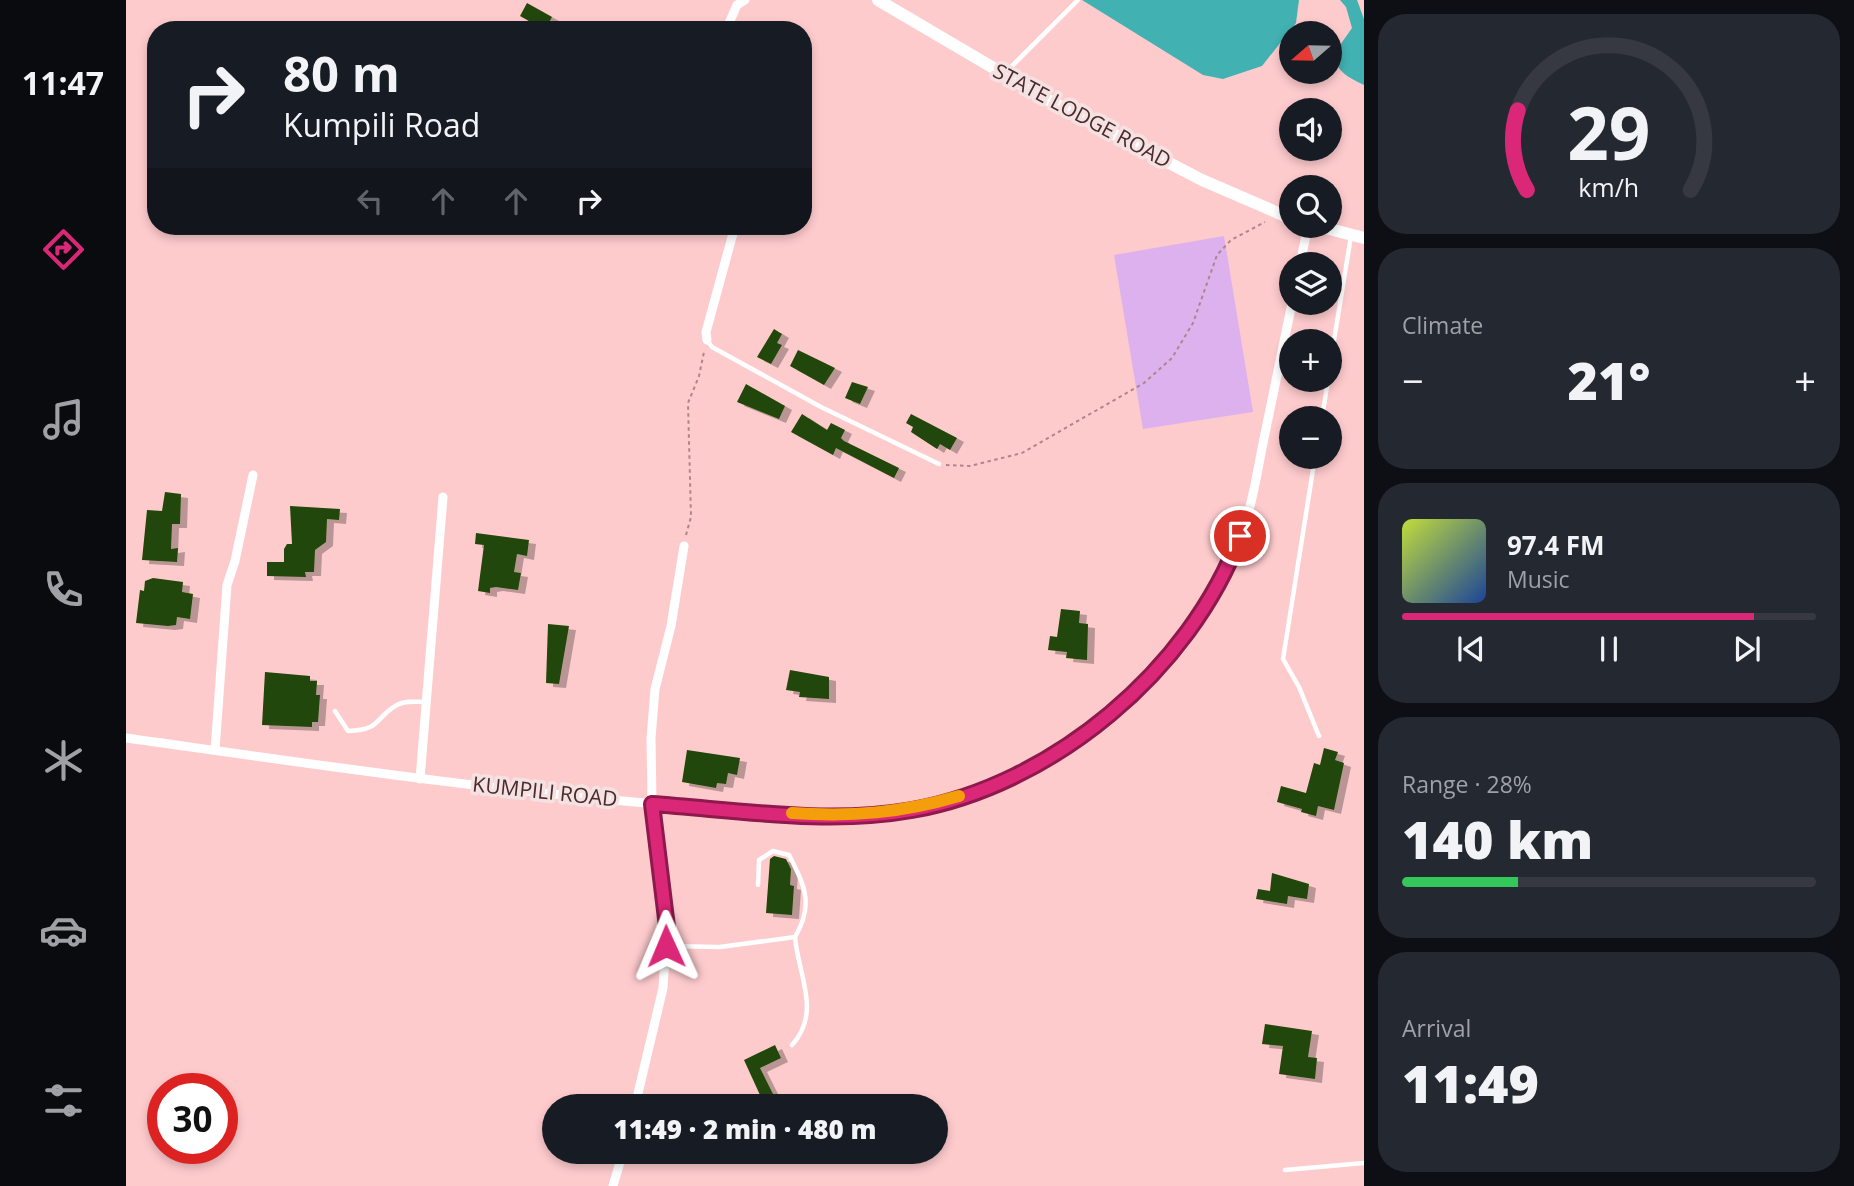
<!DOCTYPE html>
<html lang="en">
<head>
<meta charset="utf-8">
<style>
  body { margin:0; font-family:"Open Sans",sans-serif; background:#242831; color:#f1f3f6; height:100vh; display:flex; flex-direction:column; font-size:26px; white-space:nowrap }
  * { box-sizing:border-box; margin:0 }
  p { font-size:23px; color:#9ea1a6 }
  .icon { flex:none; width:38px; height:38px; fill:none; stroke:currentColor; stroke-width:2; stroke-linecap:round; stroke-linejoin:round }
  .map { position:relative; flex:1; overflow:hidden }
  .panel { display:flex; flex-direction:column; gap:14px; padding:14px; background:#0d0f14; width:490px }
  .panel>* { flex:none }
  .banner { position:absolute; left:21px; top:21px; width:665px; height:214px; border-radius:28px; box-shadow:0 4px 10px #0003; background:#171b24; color:#f1f3f6; overflow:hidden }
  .needle { width:46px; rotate:250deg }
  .fabs { position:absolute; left:1153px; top:21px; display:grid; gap:14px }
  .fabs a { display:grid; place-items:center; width:63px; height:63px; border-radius:50%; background:#171b24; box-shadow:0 4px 10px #0003; font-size:35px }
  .speed { position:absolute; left:21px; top:1073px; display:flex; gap:14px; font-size:35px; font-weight:700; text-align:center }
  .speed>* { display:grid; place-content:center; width:91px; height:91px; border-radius:50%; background:#171b24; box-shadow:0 4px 10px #0003; line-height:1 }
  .speed .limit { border:10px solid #d22; background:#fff; color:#111 }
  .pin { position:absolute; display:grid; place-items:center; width:60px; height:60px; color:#fff; margin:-30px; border:4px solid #fff; border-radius:50%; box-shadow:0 2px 7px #0007 }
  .me { position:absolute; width:77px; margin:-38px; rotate:359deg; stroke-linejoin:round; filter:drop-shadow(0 0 5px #0008) }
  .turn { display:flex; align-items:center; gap:24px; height:147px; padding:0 21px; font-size:32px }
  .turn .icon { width:91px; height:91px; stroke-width:2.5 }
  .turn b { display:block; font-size:49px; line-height:60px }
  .lanes { display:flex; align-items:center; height:66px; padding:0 21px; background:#0003; justify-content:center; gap:35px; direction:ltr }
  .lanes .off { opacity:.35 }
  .big { font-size:52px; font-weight:800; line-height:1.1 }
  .panel .widget { flex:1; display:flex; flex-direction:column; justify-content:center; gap:10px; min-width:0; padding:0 24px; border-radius:28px; background:#242831 }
  .panel .dial { align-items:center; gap:0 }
  .dial svg { height:182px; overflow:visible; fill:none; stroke:#363941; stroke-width:7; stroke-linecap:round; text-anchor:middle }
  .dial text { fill:#f1f3f6; stroke:none }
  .song { display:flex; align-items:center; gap:21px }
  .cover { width:84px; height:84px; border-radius:10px; background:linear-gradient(135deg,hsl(70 70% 55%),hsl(220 70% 35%)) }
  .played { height:7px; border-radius:4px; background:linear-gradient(90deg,#db2777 85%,#363941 85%) }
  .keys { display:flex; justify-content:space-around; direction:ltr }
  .heat { display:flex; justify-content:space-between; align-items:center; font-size:38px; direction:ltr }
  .charge { height:10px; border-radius:5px; background:linear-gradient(90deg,#34c759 28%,#363941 0) }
  .trip { position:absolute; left:416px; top:1094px; width:406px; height:70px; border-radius:35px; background:#171b24; box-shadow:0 4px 10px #0003; font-weight:800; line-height:70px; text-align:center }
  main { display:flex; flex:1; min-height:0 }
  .dock { display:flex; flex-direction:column; width:126px; justify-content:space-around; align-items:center; background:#090b0e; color:#9ea1a6 }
  .dock .icon { width:49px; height:49px }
  .dock .selected { color:#db2777 }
  .dock b { font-size:32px; color:#f1f3f6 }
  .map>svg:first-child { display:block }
  .green { fill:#dcb1ee }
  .water { fill:#42b1b2 }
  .building { fill:#224707; filter:url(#shadow) }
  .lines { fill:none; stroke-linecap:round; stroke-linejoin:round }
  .path { stroke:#b08587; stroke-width:2; stroke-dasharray:3.5 3.5; stroke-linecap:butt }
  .lane { stroke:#fff; stroke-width:4.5 }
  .street { stroke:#fff; stroke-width:9 }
  .secondary { stroke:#fff; stroke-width:12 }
  .route-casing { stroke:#8e194d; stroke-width:18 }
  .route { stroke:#db2777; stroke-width:12 }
  .slow { stroke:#f59e0b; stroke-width:12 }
  .labels { text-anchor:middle; stroke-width:7; stroke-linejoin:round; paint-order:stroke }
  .street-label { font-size:21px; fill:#4a2a2c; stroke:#f4e2e3 }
</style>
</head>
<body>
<main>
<nav class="dock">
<b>11:47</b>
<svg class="icon selected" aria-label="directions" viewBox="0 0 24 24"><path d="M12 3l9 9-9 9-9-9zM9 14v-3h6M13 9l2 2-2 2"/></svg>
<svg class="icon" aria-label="music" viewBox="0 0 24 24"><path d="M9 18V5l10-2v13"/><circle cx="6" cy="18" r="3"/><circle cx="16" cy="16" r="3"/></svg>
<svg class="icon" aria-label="phone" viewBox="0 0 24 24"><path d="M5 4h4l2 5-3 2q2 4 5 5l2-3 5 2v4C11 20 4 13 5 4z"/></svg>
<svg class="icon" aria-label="climate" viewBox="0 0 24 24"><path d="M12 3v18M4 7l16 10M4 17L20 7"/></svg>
<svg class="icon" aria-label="car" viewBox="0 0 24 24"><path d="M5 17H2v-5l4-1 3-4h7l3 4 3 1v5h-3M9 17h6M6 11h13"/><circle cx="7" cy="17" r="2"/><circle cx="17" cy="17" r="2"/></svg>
<svg class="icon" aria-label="filters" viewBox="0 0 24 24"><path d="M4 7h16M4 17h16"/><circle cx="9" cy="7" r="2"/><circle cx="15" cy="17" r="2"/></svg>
</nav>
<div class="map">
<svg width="1238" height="1186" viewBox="0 0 1238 1186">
  <defs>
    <filter id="shadow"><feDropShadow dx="7" dy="4" stdDeviation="0" flood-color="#0004"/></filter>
  </defs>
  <rect width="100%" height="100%" fill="#fecbcd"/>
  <path class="green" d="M1098 236 1127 412 1017 429 988 255Z"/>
  <g class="water">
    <path d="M956 0H1173L1170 23 1136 66 1097 79 1077 75Z"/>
    <path d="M1214 0H1231L1238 19V85C1222 77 1212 73 1207 55L1226 28 1220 7Z"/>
  </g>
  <g class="building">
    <path d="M401 3 426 17 419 30 394 16Z"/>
    <path d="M648 329 656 334 651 343 656 345 645 364 631 357Z"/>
    <path d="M672 350 709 368 698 385 664 366Z"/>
    <path d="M726 382 742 387 734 404 719 398Z"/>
    <path d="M620 384 659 406 653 419 611 402Z"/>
    <path d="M676 414 701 430 705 423 719 430 715 438 718 441 773 468 768 478 710 448 707 455 665 432Z"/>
    <path d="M785 414 831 438 824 450 814 444 811 449 785 432 787 427 780 423Z"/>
    <path d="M39 492 55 494 54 524H46L45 549 52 548 51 562 16 560 21 510 36 511Z"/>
    <path d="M164 506 214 509 213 520 201 519 200 542 189 550 188 572H179L180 577 141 576V562H158V549L161 544H166Z"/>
    <path d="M350 533 403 540 401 556 391 554 388 572 395 573 392 590 370 587 364 588V593L352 591 358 545 349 544Z"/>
    <path d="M27 578 57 582 56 592 67 594 64 619 51 617 50 625 42 626 10 623 14 590 18 591 19 581Z"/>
    <path d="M935 609 954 611 953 623 962 624 961 660 940 658 941 652 922 650 924 636 931 637Z"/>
    <path d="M422 624 443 626 433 684 420 683Z"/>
    <path d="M664 670 703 677V699L673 697 674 692 660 690Z"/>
    <path d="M139 672 184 676V681H191L190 695H194L192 722H186V727L136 725Z"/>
    <path d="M1198 748 1212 752 1209 760 1218 763 1208 810 1192 806 1190 816 1175 812 1176 809 1151 802 1155 786 1180 793 1188 763 1194 765Z"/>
    <path d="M561 750 614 758 611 775 602 773 600 784 591 783 590 788 556 782Z"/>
    <path d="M648 856 660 859 665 869 664 885 668 886 666 915 640 913 644 859Z"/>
    <path d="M1146 873 1183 884 1181 899 1162 896 1161 904 1130 899 1132 889 1144 891Z"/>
    <path d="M1139 1024 1186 1031 1182 1057 1191 1058 1189 1079 1153 1074 1157 1046 1136 1044Z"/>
    <path d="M649 1045 655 1058 634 1068 653 1106H639L618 1060Z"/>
  </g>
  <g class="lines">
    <g class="path">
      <path d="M820 465 844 466 896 453 1018 383 1046 358 1067 323 1091 255 1105 240 1139 222"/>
      <path d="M560 535 565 517 562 403 573 376 578 352"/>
    </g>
    <g class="lane">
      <path d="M878 74 952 0"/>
      <path d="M581 340 586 347 695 407 813 464"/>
      <path d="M1204 365 1225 236"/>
      <path d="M1196 418 1202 380"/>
      <path d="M1189 457 1157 659 1173 687 1193 736"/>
      <path d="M209 711 222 731C256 730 248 718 271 705 279 700 290 702 299 702"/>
      <path d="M540 946 594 947 669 937C688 905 679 886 663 855L647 851 633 860 632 885"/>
      <path d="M666 1045C696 1012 672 975 669 937"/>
      <path d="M1159 1170 1238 1163"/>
    </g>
    <g class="street">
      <path d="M600 30 611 5 619 0"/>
      <path d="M1174 264 1182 226"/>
      <path d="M581 340 580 332 609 226"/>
      <path d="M0 738C193 765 387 794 582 808 646 812 726 823 789 809 926 779 1041 687 1104 562 1122 526 1129 486 1136 448 1146 400 1156 351 1166 303"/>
      <path d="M89 750 101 585 109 561 127 475"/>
      <path d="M294 779 317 497"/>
      <path d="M509 1106 537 988 541 927 526 804 525 738 529 689 545 626 558 546"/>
      <path d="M487 1186 497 1152"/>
    </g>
    <g class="secondary">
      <path d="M752 0 922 100 1076 180 1166 219"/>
      <path d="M1192 226 1238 238"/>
    </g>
  </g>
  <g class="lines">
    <g class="route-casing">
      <path id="route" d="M540 946 541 927 526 804C611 810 702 825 786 810 927 785 1064 670 1114 536"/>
    </g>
    <use href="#route" class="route"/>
    <path class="slow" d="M666 813C726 817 775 813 833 796"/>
  </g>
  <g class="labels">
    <g class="street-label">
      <text transform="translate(956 116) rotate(28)" y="7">STATE LODGE ROAD</text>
      <text transform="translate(419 792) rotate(6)" y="7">KUMPILI ROAD</text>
    </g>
  </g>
</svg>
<div class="fabs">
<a><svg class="needle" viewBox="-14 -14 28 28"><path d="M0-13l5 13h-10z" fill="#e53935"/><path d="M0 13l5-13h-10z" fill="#9ea1a6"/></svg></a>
<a><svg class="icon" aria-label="sound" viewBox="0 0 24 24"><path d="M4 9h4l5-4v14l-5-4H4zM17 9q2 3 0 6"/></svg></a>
<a><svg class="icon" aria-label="search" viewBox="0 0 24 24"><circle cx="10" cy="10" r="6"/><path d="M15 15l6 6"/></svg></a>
<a><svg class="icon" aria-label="layers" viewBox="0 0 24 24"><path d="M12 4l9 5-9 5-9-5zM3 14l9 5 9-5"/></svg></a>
<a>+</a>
<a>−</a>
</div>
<div class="speed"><div class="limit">30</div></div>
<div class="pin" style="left:1114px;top:536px;background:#d93025"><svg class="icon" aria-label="arrive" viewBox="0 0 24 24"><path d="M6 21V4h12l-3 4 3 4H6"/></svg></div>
<svg class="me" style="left:540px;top:946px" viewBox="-20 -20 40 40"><path d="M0-17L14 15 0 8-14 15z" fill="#db2777" stroke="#fff" stroke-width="4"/></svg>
<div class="trip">11:49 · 2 min · 480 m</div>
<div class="banner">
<div class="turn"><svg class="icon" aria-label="right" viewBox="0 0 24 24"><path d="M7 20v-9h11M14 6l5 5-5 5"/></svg><div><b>80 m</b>Kumpili Road</div></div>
<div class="lanes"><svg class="icon off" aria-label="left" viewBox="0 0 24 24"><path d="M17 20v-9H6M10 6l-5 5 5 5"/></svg><svg class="icon off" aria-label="ahead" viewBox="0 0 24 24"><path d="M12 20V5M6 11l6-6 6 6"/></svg><svg class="icon off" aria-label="ahead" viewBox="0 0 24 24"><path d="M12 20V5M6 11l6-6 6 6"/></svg><svg class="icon" aria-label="right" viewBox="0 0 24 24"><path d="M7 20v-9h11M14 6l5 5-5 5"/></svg></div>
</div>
</div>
<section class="panel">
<div class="widget dial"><svg viewBox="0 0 100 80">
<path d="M14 69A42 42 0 1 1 86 69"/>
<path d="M14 69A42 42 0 0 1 10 34" stroke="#db2777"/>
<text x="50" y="56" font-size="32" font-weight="700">29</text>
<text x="50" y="72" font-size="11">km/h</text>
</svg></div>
<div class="widget"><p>Climate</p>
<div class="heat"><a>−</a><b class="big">21°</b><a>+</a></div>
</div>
<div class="widget">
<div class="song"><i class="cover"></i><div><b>97.4 FM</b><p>Music</p></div></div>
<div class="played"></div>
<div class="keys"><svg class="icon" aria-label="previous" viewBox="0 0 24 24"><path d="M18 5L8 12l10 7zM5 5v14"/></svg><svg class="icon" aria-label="pause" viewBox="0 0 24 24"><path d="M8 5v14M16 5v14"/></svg><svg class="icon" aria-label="next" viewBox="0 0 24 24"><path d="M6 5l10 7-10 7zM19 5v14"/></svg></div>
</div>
<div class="widget"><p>Range · 28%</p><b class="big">140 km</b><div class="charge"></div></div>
<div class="widget"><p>Arrival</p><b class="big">11:49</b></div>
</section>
</main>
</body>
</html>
